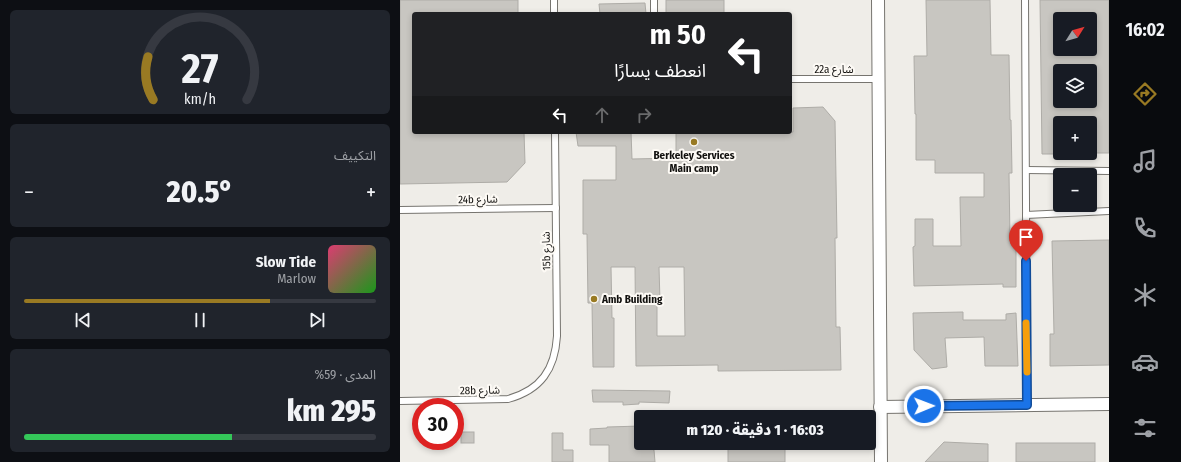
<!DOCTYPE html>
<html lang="ar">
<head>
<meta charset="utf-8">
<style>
  body { margin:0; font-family:"Fira Sans Condensed","Noto Sans Arabic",sans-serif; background:#20242c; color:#f1f3f6; direction:rtl; height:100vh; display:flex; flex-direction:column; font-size:15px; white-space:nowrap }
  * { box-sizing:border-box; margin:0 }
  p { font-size:13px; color:#9ea1a6 }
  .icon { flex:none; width:22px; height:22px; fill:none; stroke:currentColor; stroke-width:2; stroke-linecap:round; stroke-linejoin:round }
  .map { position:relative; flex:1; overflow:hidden; direction:ltr }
  .drawer { display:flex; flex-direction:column; gap:10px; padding:10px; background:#0d0f14; width:400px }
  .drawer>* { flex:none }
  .guide { position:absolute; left:12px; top:12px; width:380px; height:122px; border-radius:4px; box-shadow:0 2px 6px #0003; direction:rtl; background:#202124; color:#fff; overflow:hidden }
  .needle { width:26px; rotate:53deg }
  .fabs { position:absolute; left:653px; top:12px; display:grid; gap:8px }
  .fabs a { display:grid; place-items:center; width:44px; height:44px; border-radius:4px; background:#171b24; box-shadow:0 2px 6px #0003; font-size:20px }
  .speed { position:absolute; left:12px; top:398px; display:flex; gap:8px; font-size:20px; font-weight:700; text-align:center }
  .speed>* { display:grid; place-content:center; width:52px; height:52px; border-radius:50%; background:#171b24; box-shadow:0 2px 6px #0003; line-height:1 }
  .speed .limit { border:6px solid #d22; background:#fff; color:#111 }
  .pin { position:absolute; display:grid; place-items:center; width:34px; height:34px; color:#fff; margin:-41px -17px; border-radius:50% 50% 50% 0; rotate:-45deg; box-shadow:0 0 4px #0007 }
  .pin .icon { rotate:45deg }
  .me { position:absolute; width:44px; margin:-22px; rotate:89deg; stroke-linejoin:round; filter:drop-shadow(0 0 3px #0008) }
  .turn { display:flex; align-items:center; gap:14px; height:84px; padding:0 20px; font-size:18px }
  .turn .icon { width:52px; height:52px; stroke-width:2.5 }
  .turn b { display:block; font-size:28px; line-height:34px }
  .lanes { display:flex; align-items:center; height:38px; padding:0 20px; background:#0003; justify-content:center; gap:20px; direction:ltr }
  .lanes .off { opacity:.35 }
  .big { font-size:30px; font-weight:800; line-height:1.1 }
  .drawer .tile { flex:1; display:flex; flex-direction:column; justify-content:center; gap:6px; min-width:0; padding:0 14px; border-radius:6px; background:#20242c }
  .drawer .dial { align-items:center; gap:0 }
  .dial svg { height:104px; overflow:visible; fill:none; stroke:#363941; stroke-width:7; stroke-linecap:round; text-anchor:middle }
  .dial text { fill:#f1f3f6; stroke:none }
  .song { display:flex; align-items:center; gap:12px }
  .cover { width:48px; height:48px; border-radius:6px; background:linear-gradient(135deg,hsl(340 70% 55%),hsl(120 70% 35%)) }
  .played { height:4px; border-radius:2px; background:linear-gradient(90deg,#997a23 70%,#363941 70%) }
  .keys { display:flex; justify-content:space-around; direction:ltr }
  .heat { display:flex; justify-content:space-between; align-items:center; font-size:22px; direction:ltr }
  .charge { height:6px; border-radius:3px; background:linear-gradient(90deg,#34c759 59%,#363941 0) }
  .trip { position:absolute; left:234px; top:410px; width:242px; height:40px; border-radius:4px; background:#171b24; box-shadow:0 2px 6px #0003; font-weight:800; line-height:40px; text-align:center; direction:rtl }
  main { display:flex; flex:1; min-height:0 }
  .dock { display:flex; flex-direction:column; width:72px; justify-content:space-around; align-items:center; background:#090b0e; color:#9ea1a6 }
  .dock .icon { width:28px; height:28px }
  .dock .selected { color:#997a23 }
  .dock b { font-size:18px; color:#f1f3f6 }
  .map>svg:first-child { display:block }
  .building { fill:#c8c6c1; stroke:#aeaca7; fill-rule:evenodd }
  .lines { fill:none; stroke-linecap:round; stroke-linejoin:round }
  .lane-casing { stroke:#76746f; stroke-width:8 }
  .street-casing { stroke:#76746f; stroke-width:14 }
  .lane { stroke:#fff; stroke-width:6 }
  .street { stroke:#fff; stroke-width:12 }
  .route-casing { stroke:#114b97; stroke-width:10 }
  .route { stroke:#1a73e8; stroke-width:7 }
  .slow { stroke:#f59e0b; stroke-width:7 }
  .poi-dot { fill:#997a23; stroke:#fdfaf5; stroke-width:1.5 }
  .labels { text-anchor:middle; stroke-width:4; stroke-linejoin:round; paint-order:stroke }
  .street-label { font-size:11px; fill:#11100e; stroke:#fdfaf5 }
  .poi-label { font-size:11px; font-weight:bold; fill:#11100e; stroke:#fdfaf5 }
</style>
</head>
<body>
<main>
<nav class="dock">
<b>16:02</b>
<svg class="icon selected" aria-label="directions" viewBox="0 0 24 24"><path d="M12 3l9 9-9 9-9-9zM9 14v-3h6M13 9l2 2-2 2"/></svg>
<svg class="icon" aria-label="music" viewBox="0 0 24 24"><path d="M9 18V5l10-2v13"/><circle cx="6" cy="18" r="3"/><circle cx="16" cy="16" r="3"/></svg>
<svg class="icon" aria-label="phone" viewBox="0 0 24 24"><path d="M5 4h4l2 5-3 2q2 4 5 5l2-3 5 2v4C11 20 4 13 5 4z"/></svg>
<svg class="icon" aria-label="climate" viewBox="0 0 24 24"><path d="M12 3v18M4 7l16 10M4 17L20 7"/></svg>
<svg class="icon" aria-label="car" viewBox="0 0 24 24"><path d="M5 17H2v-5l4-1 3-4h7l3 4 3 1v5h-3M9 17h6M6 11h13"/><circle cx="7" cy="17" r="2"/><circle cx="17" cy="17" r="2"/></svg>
<svg class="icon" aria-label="filters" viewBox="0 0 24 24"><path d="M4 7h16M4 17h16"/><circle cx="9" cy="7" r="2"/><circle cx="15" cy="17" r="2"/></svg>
</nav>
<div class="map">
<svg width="709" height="462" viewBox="0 0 709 462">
  <rect width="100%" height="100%" fill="#efede8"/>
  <g class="building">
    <path d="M0 0H118V14H14V132H124L125 163 107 182 0 184Z"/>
    <rect x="266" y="0" width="58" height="14"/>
    <path d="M526 0H590L591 55H609L610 120H611L612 173H609L610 241H616V287H603V284L514 286 513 247 515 246V219H533V246H561L560 197H584V173H535V160H516V114H515L514 56H527Z"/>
    <path d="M640 0H709V153H690V123H660V154H642ZM660 19H690V49H660ZM660 71H690V101H660Z"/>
    <path d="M245 3 246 14H200L199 4Z"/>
    <path d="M423 107 435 121 437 238H435L436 327H440L441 370 318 371V365L236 366 235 267H211L212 318H214V367H193L192 303H188L187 234H183V180H216V146H178L176 132H231L232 159 276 158V132H393V108ZM259 267H284L285 336H257V302H260Z"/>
    <path d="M709 240V365L650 366V334H654L652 241Z"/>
    <path d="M563 312V320H606V314L616 313 618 366H585L584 337 545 338 547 367 532 369 514 350 513 313Z"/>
    <path d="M192 390 270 391 269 403 239 402V404L223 405V402H193Z"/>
    <path d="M241 426V443H253V450H254L255 462H209V445H190V429L207 428V427Z"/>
    <rect x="61" y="432" width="13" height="11"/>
    <path d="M152 433H163V450H173V462H152Z"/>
    <path d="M544 442 588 444V462H525Z"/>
    <rect x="328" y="443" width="57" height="19"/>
    <rect x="616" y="443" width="79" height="19"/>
  </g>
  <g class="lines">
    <g class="lane-casing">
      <g id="lane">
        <path d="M154 0V14"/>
        <path d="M254 0V14"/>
        <path d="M625 0 627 405"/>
        <path d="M390 79H479"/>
        <path d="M626 170 709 171"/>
        <path d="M0 210 156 208"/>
        <path d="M626 215 709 211"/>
        <path d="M0 401 108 399C141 390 155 369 157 336L155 132"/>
      </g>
    </g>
    <g class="street-casing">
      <g id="street">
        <path d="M478 0 481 462"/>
        <path d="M480 407 709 404"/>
      </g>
    </g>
    <use href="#lane" class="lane"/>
    <use href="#street" class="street"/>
  </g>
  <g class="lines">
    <g class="route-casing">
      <path id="route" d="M524 406 627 405 626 261"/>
    </g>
    <use href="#route" class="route"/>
    <path class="slow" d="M626 323 627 372"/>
  </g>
  <g class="poi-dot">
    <circle cx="294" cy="142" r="4"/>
    <circle cx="194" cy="299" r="4"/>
  </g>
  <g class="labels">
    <g class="street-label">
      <text x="434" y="73">22a شارع</text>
      <text transform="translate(78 199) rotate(-1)" y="4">24b شارع</text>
      <text transform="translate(146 251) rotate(-91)" y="4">15b شارع</text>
      <text transform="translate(80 390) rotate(-1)" y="4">28b شارع</text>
    </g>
    <g class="poi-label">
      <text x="294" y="159">Berkeley Services<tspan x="294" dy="13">Main camp</tspan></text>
      <text x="202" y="303" text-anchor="start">Amb Building</text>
    </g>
  </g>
</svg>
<div class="fabs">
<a><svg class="needle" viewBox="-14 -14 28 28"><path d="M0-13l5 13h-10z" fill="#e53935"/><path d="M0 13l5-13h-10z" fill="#9ea1a6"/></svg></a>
<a><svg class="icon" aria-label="layers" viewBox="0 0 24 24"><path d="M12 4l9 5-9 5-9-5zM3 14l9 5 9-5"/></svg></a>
<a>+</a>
<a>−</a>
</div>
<div class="speed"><div class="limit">30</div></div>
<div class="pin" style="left:626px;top:261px;background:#d93025"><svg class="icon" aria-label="arrive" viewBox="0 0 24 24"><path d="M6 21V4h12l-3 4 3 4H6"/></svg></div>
<svg class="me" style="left:524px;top:406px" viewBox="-20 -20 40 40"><circle r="17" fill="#1a73e8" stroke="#fff" stroke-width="3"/><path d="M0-11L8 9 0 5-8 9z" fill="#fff"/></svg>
<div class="trip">16:03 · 1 دقيقة · 120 m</div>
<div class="guide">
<div class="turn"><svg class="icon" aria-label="left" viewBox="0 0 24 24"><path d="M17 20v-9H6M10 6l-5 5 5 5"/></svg><div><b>50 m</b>انعطف يسارًا</div></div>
<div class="lanes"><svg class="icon" aria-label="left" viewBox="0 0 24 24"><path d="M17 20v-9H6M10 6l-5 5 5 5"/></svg><svg class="icon off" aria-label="ahead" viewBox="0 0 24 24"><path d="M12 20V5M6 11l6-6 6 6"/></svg><svg class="icon off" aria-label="right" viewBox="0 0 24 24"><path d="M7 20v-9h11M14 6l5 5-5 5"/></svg></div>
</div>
</div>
<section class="drawer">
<div class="tile dial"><svg viewBox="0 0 100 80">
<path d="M14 69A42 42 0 1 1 86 69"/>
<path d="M14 69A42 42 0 0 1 10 36" stroke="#997a23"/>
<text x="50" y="56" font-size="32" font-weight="700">27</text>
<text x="50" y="72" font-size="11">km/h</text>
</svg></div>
<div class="tile"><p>التكييف</p>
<div class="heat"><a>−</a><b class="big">20.5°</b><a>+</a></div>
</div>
<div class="tile">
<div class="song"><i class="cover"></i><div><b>Slow Tide</b><p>Marlow</p></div></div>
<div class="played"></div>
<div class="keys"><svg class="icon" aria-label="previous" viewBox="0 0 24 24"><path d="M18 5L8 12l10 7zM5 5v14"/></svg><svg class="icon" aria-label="pause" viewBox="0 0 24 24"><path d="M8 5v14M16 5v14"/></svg><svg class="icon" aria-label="next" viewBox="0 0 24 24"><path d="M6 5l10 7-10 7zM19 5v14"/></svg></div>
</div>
<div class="tile"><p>المدى · 59%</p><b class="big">295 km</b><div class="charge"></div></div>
</section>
</main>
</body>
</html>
